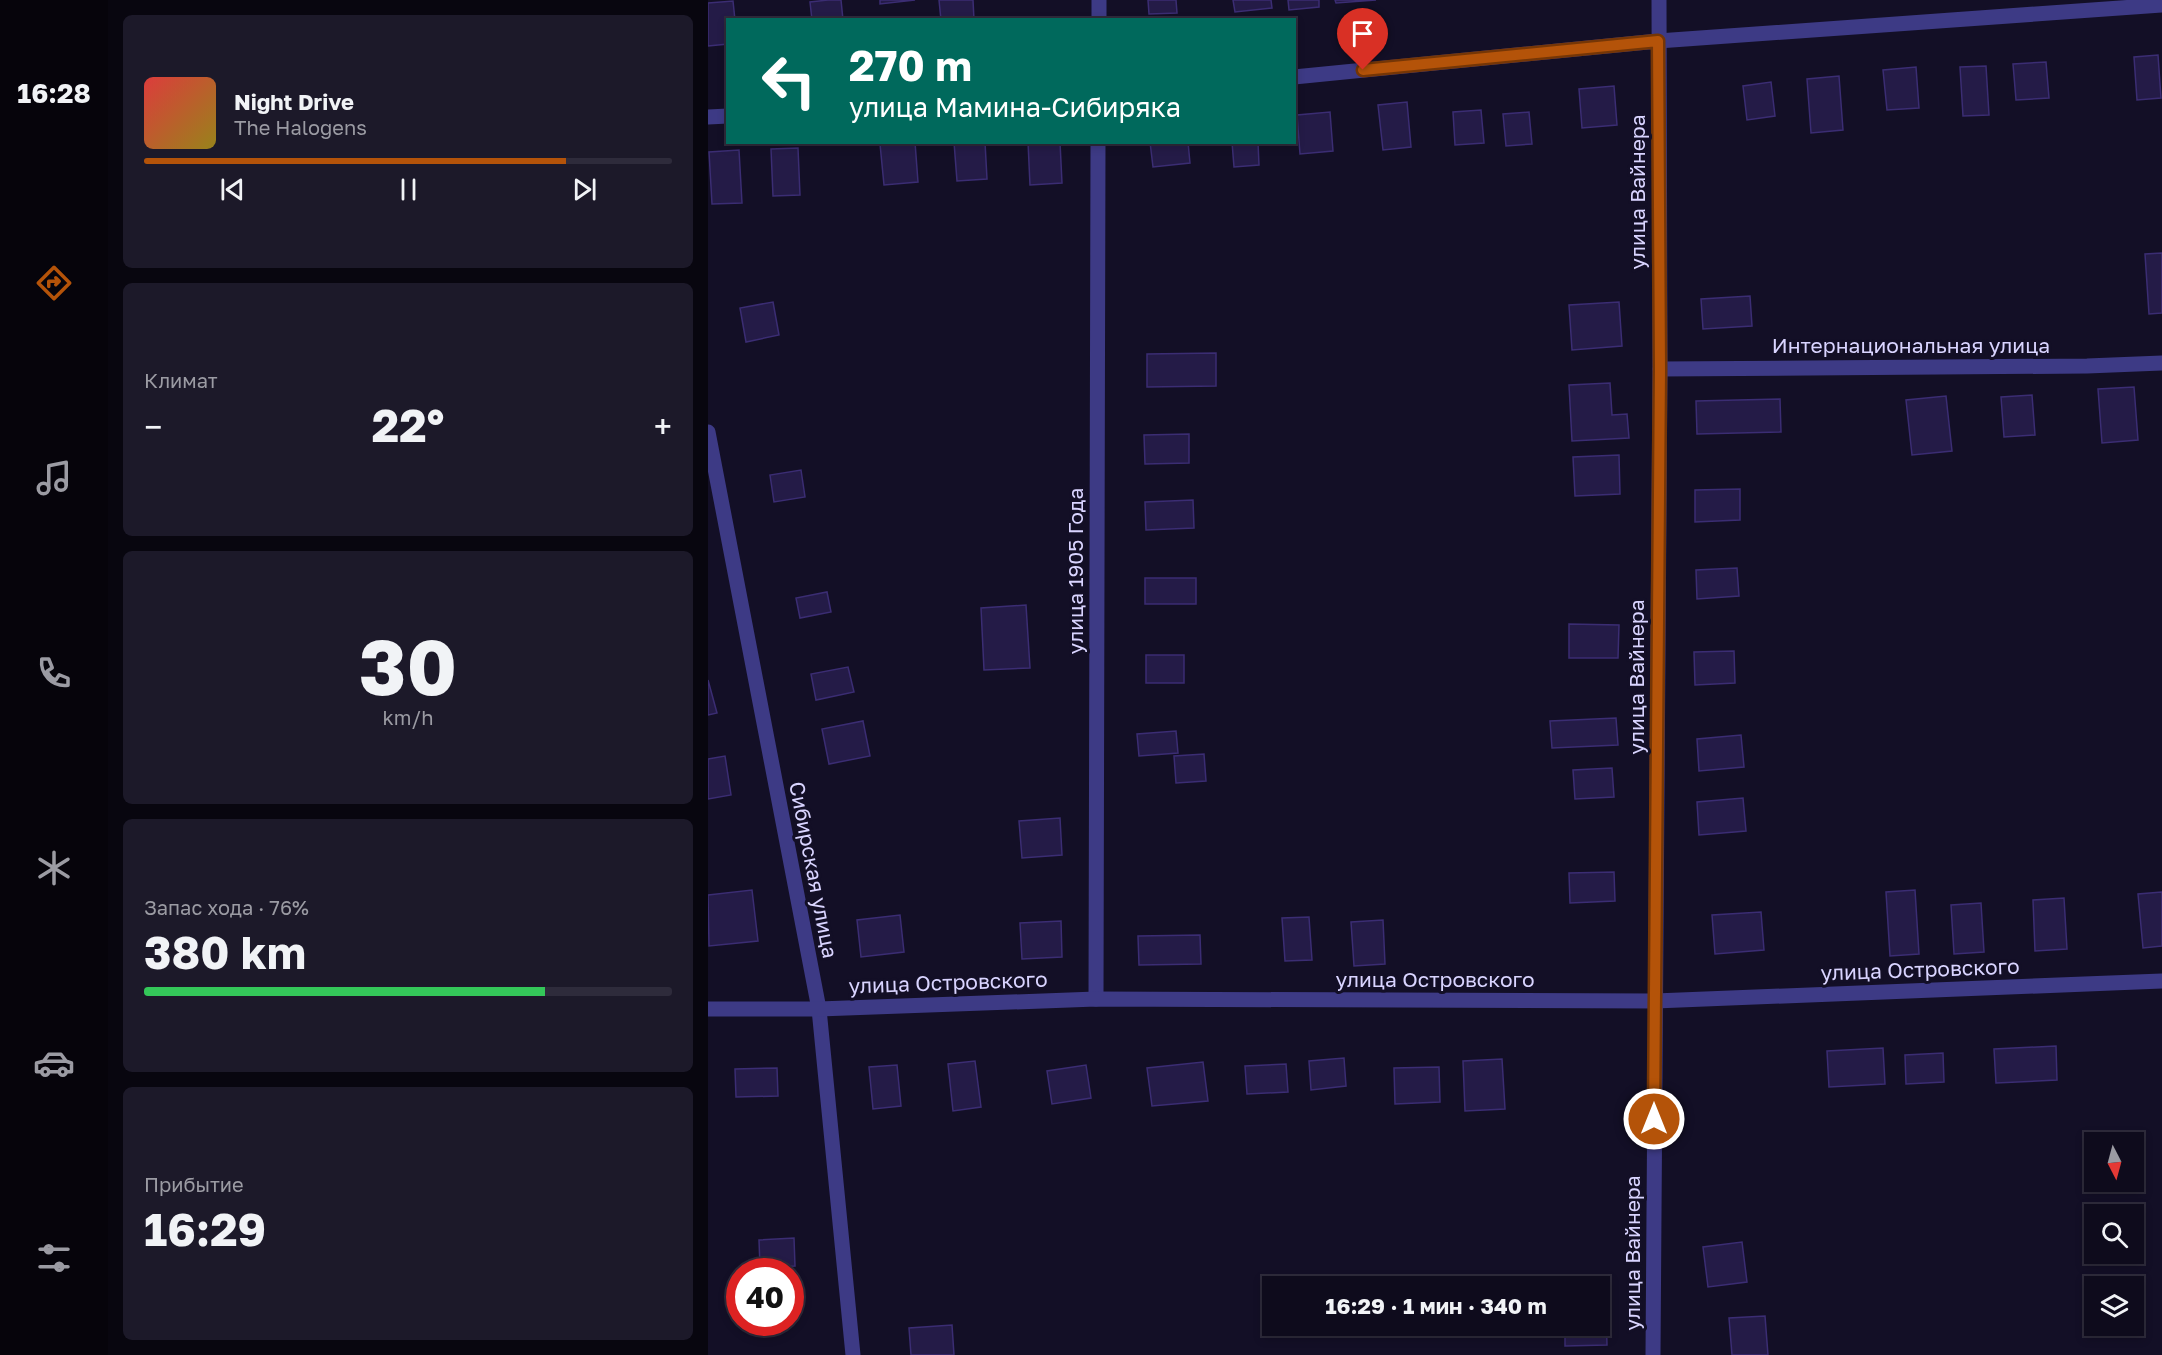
<!DOCTYPE html>
<html lang="ru">
<head>
<meta charset="utf-8">
<style>
  body { margin:0; font-family:"Golos Text",sans-serif; background:#1c1929; color:#f1f3f6; height:100vh; display:flex; flex-direction:column; font-size:22px; white-space:nowrap }
  * { box-sizing:border-box; margin:0 }
  p { font-size:20px; color:#9b9ba3 }
  .icon { flex:none; width:33px; height:33px; fill:none; stroke:currentColor; stroke-width:2; stroke-linecap:round; stroke-linejoin:round }
  .map { position:relative; flex:1; overflow:hidden }
  .panel { display:flex; flex-direction:column; gap:15px; padding:15px; background:#08060f; width:600px }
  .panel>* { flex:none }
  .top-card { position:absolute; left:18px; top:18px; width:570px; height:126px; border-radius:0px; box-shadow:0 3px 9px #0003,0 0 0 2px #2e2b3b; background:#00695c; color:#fff; overflow:hidden }
  .needle { width:39px; rotate:174deg }
  .controls { position:absolute; left:1376px; top:1132px; display:grid; gap:12px }
  .controls a { display:grid; place-items:center; width:60px; height:60px; border-radius:0px; background:#0e0b1c; box-shadow:0 3px 9px #0003,0 0 0 2px #2e2b3b; font-size:30px }
  .speed { position:absolute; left:18px; top:1258px; display:flex; gap:12px; font-size:30px; font-weight:700; text-align:center }
  .speed>* { display:grid; place-content:center; width:78px; height:78px; border-radius:50%; background:#0e0b1c; box-shadow:0 3px 9px #0003,0 0 0 2px #2e2b3b; line-height:1 }
  .speed .limit { border:9px solid #d22; background:#fff; color:#111 }
  .pin { position:absolute; display:grid; place-items:center; width:51px; height:51px; color:#fff; margin:-62px -26px; border-radius:50% 50% 50% 0; rotate:-45deg; box-shadow:0 0 6px #0007 }
  .pin .icon { rotate:45deg }
  .me { position:absolute; width:66px; margin:-33px; rotate:0deg; stroke-linejoin:round; filter:drop-shadow(0 0 4px #0008) }
  .turn { display:flex; align-items:center; gap:21px; height:126px; padding:0 24px; font-size:27px }
  .turn .icon { width:78px; height:78px; stroke-width:2.5 }
  .turn b { display:block; font-size:42px; line-height:51px }
  .big { font-size:45px; font-weight:700; line-height:1.1 }
  .panel .widget { flex:1; display:flex; flex-direction:column; justify-content:center; gap:9px; min-width:0; padding:0 21px; border-radius:9px; background:#1c1929 }
  .panel .dial { align-items:center; gap:0 }
  .dial b { font-size:78px; line-height:1 }
  .song { display:flex; align-items:center; gap:18px }
  .cover { width:72px; height:72px; border-radius:9px; background:linear-gradient(135deg,hsl(0 70% 55%),hsl(50 70% 35%)) }
  .played { height:6px; border-radius:3px; background:linear-gradient(90deg,#b45309 80%,#2e2b3b 80%) }
  .keys { display:flex; justify-content:space-around; direction:ltr }
  .heat { display:flex; justify-content:space-between; align-items:center; font-size:33px; direction:ltr }
  .charge { height:9px; border-radius:4px; background:linear-gradient(90deg,#34c759 76%,#2e2b3b 0) }
  .trip { position:absolute; left:554px; top:1276px; width:348px; height:60px; border-radius:0px; background:#0e0b1c; box-shadow:0 3px 9px #0003,0 0 0 2px #2e2b3b; font-weight:700; line-height:60px; text-align:center }
  main { display:flex; flex:1; min-height:0 }
  .tabs { display:flex; flex-direction:column; width:108px; justify-content:space-around; align-items:center; background:#06040b; color:#9b9ba3 }
  .tabs .icon { width:42px; height:42px }
  .tabs .selected { color:#b45309 }
  .tabs b { font-size:27px; color:#f1f3f6 }
  .map>svg:first-child { display:block }
  .building { fill:#241b47; stroke:#3b2d73; stroke-width:1.5 }
  .lines { fill:none; stroke-linecap:round; stroke-linejoin:round }
  .minor { stroke:#3d3a85; stroke-width:15 }
  .route-casing { stroke:#753606; stroke-width:15 }
  .route { stroke:#b45309; stroke-width:10 }
  .labels { text-anchor:middle; stroke-width:6; stroke-linejoin:round; paint-order:stroke }
  .street-label { font-size:21px; fill:#d9d4ff; stroke:#130f26 }
</style>
</head>
<body>
<main>
<nav class="tabs">
<b>16:28</b>
<svg class="icon selected" aria-label="directions" viewBox="0 0 24 24"><path d="M12 3l9 9-9 9-9-9zM9 14v-3h6M13 9l2 2-2 2"/></svg>
<svg class="icon" aria-label="music" viewBox="0 0 24 24"><path d="M9 18V5l10-2v13"/><circle cx="6" cy="18" r="3"/><circle cx="16" cy="16" r="3"/></svg>
<svg class="icon" aria-label="phone" viewBox="0 0 24 24"><path d="M5 4h4l2 5-3 2q2 4 5 5l2-3 5 2v4C11 20 4 13 5 4z"/></svg>
<svg class="icon" aria-label="climate" viewBox="0 0 24 24"><path d="M12 3v18M4 7l16 10M4 17L20 7"/></svg>
<svg class="icon" aria-label="car" viewBox="0 0 24 24"><path d="M5 17H2v-5l4-1 3-4h7l3 4 3 1v5h-3M9 17h6M6 11h13"/><circle cx="7" cy="17" r="2"/><circle cx="17" cy="17" r="2"/></svg>
<svg class="icon" aria-label="filters" viewBox="0 0 24 24"><path d="M4 7h16M4 17h16"/><circle cx="9" cy="7" r="2"/><circle cx="15" cy="17" r="2"/></svg>
</nav>
<section class="panel">
<div class="widget">
<div class="song"><i class="cover"></i><div><b>Night Drive</b><p>The Halogens</p></div></div>
<div class="played"></div>
<div class="keys"><svg class="icon" aria-label="previous" viewBox="0 0 24 24"><path d="M18 5L8 12l10 7zM5 5v14"/></svg><svg class="icon" aria-label="pause" viewBox="0 0 24 24"><path d="M8 5v14M16 5v14"/></svg><svg class="icon" aria-label="next" viewBox="0 0 24 24"><path d="M6 5l10 7-10 7zM19 5v14"/></svg></div>
</div>
<div class="widget"><p>Климат</p>
<div class="heat"><a>−</a><b class="big">22°</b><a>+</a></div>
</div>
<div class="widget dial"><b>30</b><p>km/h</p></div>
<div class="widget"><p>Запас хода · 76%</p><b class="big">380 km</b><div class="charge"></div></div>
<div class="widget"><p>Прибытие</p><b class="big">16:29</b></div>
</section>
<div class="map">
<svg width="1454" height="1355" viewBox="0 0 1454 1355">
  <rect width="100%" height="100%" fill="#130f26"/>
  <g class="building">
    <path d="M120 0H133L135 20H104L102 2Z"/>
    <path d="M172 0H207L172 4Z"/>
    <path d="M231 0H265L266 20H233Z"/>
    <path d="M440 0H468L469 13 441 14Z"/>
    <path d="M525 0H563L564 8 527 12Z"/>
    <path d="M580 0H611V7L581 10Z"/>
    <path d="M627 0H668L628 3Z"/>
    <path d="M25 1 27 20H20V44L0 46V3Z"/>
    <path d="M1450 55 1453 98 1429 100 1426 57Z"/>
    <path d="M1338 62 1341 98 1308 100 1305 64Z"/>
    <path d="M1278 66 1281 115 1255 116 1252 67Z"/>
    <path d="M1208 67 1211 108 1179 110 1175 70Z"/>
    <path d="M1131 76 1135 130 1103 133 1099 79Z"/>
    <path d="M1063 82 1067 116 1039 120 1035 86Z"/>
    <path d="M906 86 909 125 874 128 871 89Z"/>
    <path d="M699 102 703 147 675 150 670 105Z"/>
    <path d="M773 110 776 143 747 145 745 112Z"/>
    <path d="M622 112 625 151 592 154 589 115Z"/>
    <path d="M821 112 824 144 798 146 795 114Z"/>
    <path d="M207 142 210 182 176 185 172 144Z"/>
    <path d="M246 142H277L279 179 249 181Z"/>
    <path d="M320 142H352L354 183 322 185Z"/>
    <path d="M442 142H480L482 163 445 167Z"/>
    <path d="M524 142H550L551 165 526 167Z"/>
    <path d="M90 148 92 195 65 196 63 149Z"/>
    <path d="M31 150 34 203 4 204 1 152Z"/>
    <path d="M1454 253V313L1441 314 1437 254Z"/>
    <path d="M1042 296 1044 326 995 329 993 299Z"/>
    <path d="M65 302 71 335 38 342 32 308Z"/>
    <path d="M911 302 914 346 864 350 861 305Z"/>
    <path d="M508 353V386L439 387V354Z"/>
    <path d="M902 383 904 415 919 414 921 438 864 441 861 385Z"/>
    <path d="M1426 387 1430 440 1394 443 1390 389Z"/>
    <path d="M1324 395 1327 435 1296 437 1293 397Z"/>
    <path d="M1238 396 1244 451 1204 455 1198 400Z"/>
    <path d="M1072 399 1073 432 989 434 988 401Z"/>
    <path d="M481 434V463L437 464 436 435Z"/>
    <path d="M911 455 912 494 867 496 865 457Z"/>
    <path d="M93 470 97 497 66 502 62 475Z"/>
    <path d="M1032 489V520L987 522V490Z"/>
    <path d="M485 500 486 528 438 530 437 502Z"/>
    <path d="M1029 568 1031 596 989 599 988 570Z"/>
    <rect x="437" y="578" width="51" height="26"/>
    <path d="M119 592 123 612 92 618 88 598Z"/>
    <path d="M318 605 322 668 276 670 273 608Z"/>
    <path d="M861 624 911 625 910 658H861Z"/>
    <path d="M1026 651 1027 683 987 685 986 652Z"/>
    <rect x="438" y="655" width="38" height="28"/>
    <path d="M140 667 146 692 108 700 103 674Z"/>
    <path d="M0 680 9 713 0 715Z"/>
    <path d="M908 718 910 745 844 748 842 721Z"/>
    <path d="M155 721 162 756 121 764 114 729Z"/>
    <path d="M468 731 470 753 431 756 429 734Z"/>
    <path d="M1033 735 1036 767 991 771 989 739Z"/>
    <path d="M496 754 498 781 468 783 466 756Z"/>
    <path d="M17 756 23 795 0 799V759Z"/>
    <path d="M904 768 906 797 867 799 865 770Z"/>
    <path d="M1035 798 1038 831 991 835 989 802Z"/>
    <path d="M352 818 354 855 314 858 311 821Z"/>
    <path d="M906 872 907 901 862 903 861 873Z"/>
    <path d="M44 890 50 941 1 946 0 895Z"/>
    <path d="M1207 890 1211 954 1182 956 1178 892Z"/>
    <path d="M1454 892V946L1435 948 1430 894Z"/>
    <path d="M1356 898 1359 949 1327 951 1325 900Z"/>
    <path d="M1273 903 1276 952 1246 954 1243 905Z"/>
    <path d="M1053 912 1056 950 1007 954 1004 915Z"/>
    <path d="M192 915 196 952 153 957 149 920Z"/>
    <path d="M601 917 604 960 577 961 574 918Z"/>
    <path d="M675 920 677 964 646 966 643 922Z"/>
    <path d="M353 921 354 957 314 959 312 923Z"/>
    <path d="M492 935 493 964 431 965 430 936Z"/>
    <path d="M1348 1046 1349 1080 1288 1083 1286 1049Z"/>
    <path d="M1175 1048 1177 1084 1121 1087 1119 1051Z"/>
    <path d="M1235 1053 1236 1082 1198 1084 1197 1055Z"/>
    <path d="M636 1058 638 1086 603 1090 601 1061Z"/>
    <path d="M794 1059 797 1109 757 1111 755 1061Z"/>
    <path d="M267 1061 273 1107 245 1111 240 1064Z"/>
    <path d="M495 1062 500 1101 444 1106 439 1068Z"/>
    <path d="M578 1064 580 1092 539 1094 537 1066Z"/>
    <path d="M189 1065 193 1106 165 1109 161 1067Z"/>
    <path d="M378 1065 383 1098 344 1104 339 1071Z"/>
    <path d="M731 1067 732 1102 687 1104 686 1068Z"/>
    <path d="M69 1068 70 1096 28 1097 27 1069Z"/>
    <path d="M86 1238 87 1266 52 1267 51 1240Z"/>
    <path d="M1034 1242 1039 1282 1000 1287 995 1247Z"/>
    <path d="M891 1312H898L899 1345 857 1346V1326H891Z"/>
    <path d="M1057 1316 1060 1355H1024L1021 1318Z"/>
    <path d="M244 1325 246 1355H203L201 1328Z"/>
  </g>
  <g class="lines">
    <g class="minor">
      <path d="M391 20V0"/>
      <path d="M586 77 950 41 1454 5"/>
      <path d="M0 117 20 116"/>
      <path d="M952 369 1379 366 1454 363"/>
      <path d="M0 432 111 1009 145 1355"/>
      <path d="M388 999 390 142"/>
      <path d="M0 1009H111L388 999 947 1001 1454 981"/>
      <path d="M945 1355 952 369 951 0"/>
    </g>
  </g>
  <g class="lines">
    <g class="route-casing">
      <path id="route" d="M655 70 950 41 952 369 946 1119"/>
    </g>
    <use href="#route" class="route"/>
  </g>
  <g class="labels">
    <g class="street-label">
      <text transform="translate(930 192) rotate(-90)" y="7">улица Вайнера</text>
      <text x="1203" y="353">Интернациональная улица</text>
      <text transform="translate(368 571) rotate(-90)" y="7">улица 1905 Года</text>
      <text transform="translate(929 677) rotate(-90)" y="7">улица Вайнера</text>
      <text transform="translate(105 870) rotate(79)" y="7">Сибирская улица</text>
      <text transform="translate(1212 970) rotate(-2)" y="7">улица Островского</text>
      <text x="727" y="987">улица Островского</text>
      <text transform="translate(240 983) rotate(-2)" y="7">улица Островского</text>
      <text transform="translate(925 1253) rotate(-90)" y="7">улица Вайнера</text>
    </g>
  </g>
</svg>
<div class="controls">
<a><svg class="needle" viewBox="-14 -14 28 28"><path d="M0-13l5 13h-10z" fill="#e53935"/><path d="M0 13l5-13h-10z" fill="#9b9ba3"/></svg></a>
<a><svg class="icon" aria-label="search" viewBox="0 0 24 24"><circle cx="10" cy="10" r="6"/><path d="M15 15l6 6"/></svg></a>
<a><svg class="icon" aria-label="layers" viewBox="0 0 24 24"><path d="M12 4l9 5-9 5-9-5zM3 14l9 5 9-5"/></svg></a>
</div>
<div class="speed"><div class="limit">40</div></div>
<div class="pin" style="left:655px;top:70px;background:#d93025"><svg class="icon" aria-label="arrive" viewBox="0 0 24 24"><path d="M6 21V4h12l-3 4 3 4H6"/></svg></div>
<svg class="me" style="left:946px;top:1119px" viewBox="-20 -20 40 40"><circle r="17" fill="#b45309" stroke="#fff" stroke-width="3"/><path d="M0-11L8 9 0 5-8 9z" fill="#fff"/></svg>
<div class="trip">16:29 · 1 мин · 340 m</div>
<div class="top-card">
<div class="turn"><svg class="icon" aria-label="left" viewBox="0 0 24 24"><path d="M17 20v-9H6M10 6l-5 5 5 5"/></svg><div><b>270 m</b>улица Мамина-Сибиряка</div></div>
</div>
</div>
</main>
</body>
</html>
